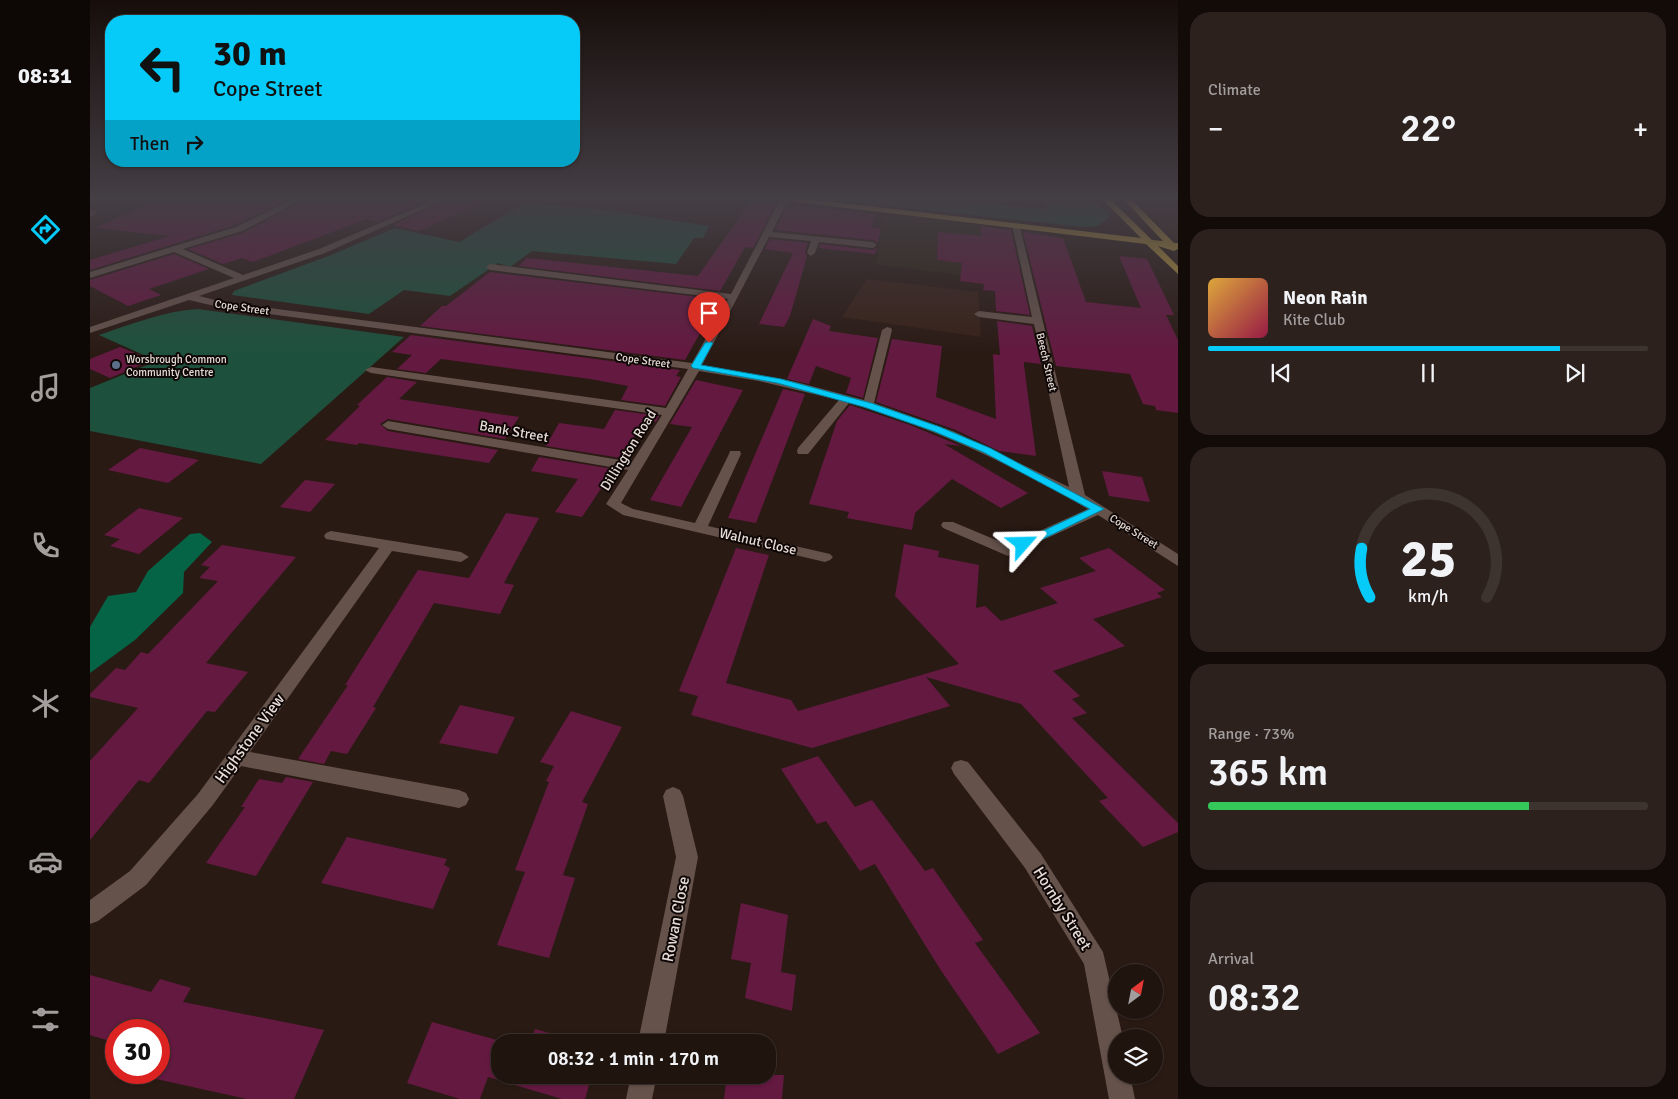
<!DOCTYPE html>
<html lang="en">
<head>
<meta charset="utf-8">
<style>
  body { margin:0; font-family:Signika,sans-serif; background:#2d211d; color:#f1f3f6; height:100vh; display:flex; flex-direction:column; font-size:19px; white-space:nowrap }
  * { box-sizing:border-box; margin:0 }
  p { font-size:16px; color:#a29e9e }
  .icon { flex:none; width:28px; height:28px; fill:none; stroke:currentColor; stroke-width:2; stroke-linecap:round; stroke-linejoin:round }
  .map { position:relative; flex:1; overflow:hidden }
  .panel { display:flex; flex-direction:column; gap:12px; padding:12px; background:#120b08; width:500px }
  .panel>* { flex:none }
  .hud { position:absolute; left:15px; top:15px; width:475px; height:152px; border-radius:20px; box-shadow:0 1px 4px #0004,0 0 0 1px #3d332f; background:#06cbf9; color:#111; overflow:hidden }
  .needle { width:32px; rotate:32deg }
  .tools { position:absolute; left:1018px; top:964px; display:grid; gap:10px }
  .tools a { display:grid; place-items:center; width:55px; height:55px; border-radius:50%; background:#20140f; box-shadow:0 1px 4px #0004,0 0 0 1px #3d332f; font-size:25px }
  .speed { position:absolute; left:15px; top:1019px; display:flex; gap:10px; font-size:25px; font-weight:700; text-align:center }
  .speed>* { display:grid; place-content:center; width:65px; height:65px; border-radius:50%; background:#20140f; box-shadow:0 1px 4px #0004,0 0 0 1px #3d332f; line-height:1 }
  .speed .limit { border:8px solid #d22; background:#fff; color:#111 }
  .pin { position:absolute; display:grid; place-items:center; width:42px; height:42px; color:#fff; margin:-51px -21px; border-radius:50% 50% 50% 0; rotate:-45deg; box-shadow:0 0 5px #0007 }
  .pin .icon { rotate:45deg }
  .me { position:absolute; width:55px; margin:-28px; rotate:65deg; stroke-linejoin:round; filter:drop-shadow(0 0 4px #0008) }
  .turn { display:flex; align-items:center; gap:18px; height:105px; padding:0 25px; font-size:22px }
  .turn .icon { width:65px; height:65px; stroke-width:2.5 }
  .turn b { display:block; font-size:35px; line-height:42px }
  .then { display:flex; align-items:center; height:48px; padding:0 25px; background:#0003; gap:10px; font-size:19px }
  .big { font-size:38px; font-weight:600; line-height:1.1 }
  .panel .card { flex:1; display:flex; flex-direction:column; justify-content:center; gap:8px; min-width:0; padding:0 18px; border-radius:20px; background:#2d211d }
  .panel .dial { align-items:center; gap:0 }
  .dial svg { height:130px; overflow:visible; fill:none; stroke:#3d332f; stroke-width:7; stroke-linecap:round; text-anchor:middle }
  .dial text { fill:#f1f3f6; stroke:none }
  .song { display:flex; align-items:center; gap:15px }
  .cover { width:60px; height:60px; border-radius:8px; background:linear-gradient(135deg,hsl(40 70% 55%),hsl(340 70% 35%)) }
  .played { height:5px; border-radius:2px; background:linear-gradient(90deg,#06cbf9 80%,#3d332f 80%) }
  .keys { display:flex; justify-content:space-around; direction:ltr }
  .heat { display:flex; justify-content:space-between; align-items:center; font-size:28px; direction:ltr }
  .charge { height:8px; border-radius:4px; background:linear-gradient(90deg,#34c759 73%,#3d332f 0) }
  .trip { position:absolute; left:401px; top:1034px; width:285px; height:50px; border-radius:20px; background:#20140f; box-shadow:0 1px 4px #0004,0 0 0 1px #3d332f; font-weight:600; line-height:50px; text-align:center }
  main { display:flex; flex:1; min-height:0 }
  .dock { display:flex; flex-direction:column; width:90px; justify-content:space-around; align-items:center; background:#0d0806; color:#a29e9e }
  .dock .icon { width:35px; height:35px }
  .dock .selected { color:#06cbf9 }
  .dock b { font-size:22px; color:#f1f3f6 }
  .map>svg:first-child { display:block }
  .built { fill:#372118 }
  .education { fill:#2e2415 }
  .green { fill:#1e513d }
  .forest { fill:#056346 }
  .building { fill:#641941 }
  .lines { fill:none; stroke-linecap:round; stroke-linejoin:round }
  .minor { fill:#65524b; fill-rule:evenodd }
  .highway { fill:#b99a3a; fill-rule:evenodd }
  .route { fill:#06cbf9; stroke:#0484a2 }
  .service-dot { fill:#5c6f8a; stroke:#0e0705; stroke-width:2 }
  .labels { text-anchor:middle; stroke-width:4; stroke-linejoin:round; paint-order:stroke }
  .far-street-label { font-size:11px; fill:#e6dbd6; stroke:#0e0705 }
  .far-poi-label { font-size:11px; fill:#e6dbd6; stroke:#0e0705; text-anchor:start }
  .street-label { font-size:14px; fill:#e6dbd6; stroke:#0e0705 }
  .near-street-label { font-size:16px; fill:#e6dbd6; stroke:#0e0705 }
</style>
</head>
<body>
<main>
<nav class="dock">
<b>08:31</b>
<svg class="icon selected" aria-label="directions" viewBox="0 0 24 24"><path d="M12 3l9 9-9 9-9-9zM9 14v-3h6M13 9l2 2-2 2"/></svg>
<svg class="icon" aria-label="music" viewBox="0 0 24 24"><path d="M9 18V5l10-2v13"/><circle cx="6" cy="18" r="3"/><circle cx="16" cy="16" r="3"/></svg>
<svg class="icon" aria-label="phone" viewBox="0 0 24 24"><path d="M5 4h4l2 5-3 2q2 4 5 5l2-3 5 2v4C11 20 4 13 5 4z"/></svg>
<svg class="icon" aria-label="climate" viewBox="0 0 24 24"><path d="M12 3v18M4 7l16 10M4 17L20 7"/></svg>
<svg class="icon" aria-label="car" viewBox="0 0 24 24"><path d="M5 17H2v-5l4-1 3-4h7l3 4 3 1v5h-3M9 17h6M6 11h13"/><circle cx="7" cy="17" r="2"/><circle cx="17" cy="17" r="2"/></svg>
<svg class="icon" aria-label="filters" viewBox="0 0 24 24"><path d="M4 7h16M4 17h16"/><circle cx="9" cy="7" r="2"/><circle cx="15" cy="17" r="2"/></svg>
</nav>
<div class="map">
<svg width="1088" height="1099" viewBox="0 0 1088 1099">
  <rect width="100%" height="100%" fill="#2a1a14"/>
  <g class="built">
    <path d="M1044 200H1088V242L1056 211Z"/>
    <path d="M777 279 888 292 891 337 752 317Z"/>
  </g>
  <path class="education" d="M794 213 917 229 928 283 786 264Z"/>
  <g class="green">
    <path d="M741 200H866L953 209 958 207 953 205 979 200H1002L1019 214V218L1007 226 994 227Z"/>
    <path d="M440 203 508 209 619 226 613 238H604L586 264 442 251 420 267 408 263 360 296 314 290 279 314 142 295 144 291 241 255 305 228 369 242 433 204Z"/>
    <path d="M108 309 314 337 171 464 0 431V388L67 361 9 335C42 324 74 311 108 309Z"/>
  </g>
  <path class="forest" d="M110 533 122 542 94 572 93 593 45 640 0 673V627L18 596 46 592 58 571 100 534Z"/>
  <g class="building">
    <path d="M67 200H198L145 225 0 270V260L80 236 5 228Z"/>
    <path d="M214 200H339L288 222 277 219 163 262 152 258 133 264 98 249 153 233Z"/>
    <path d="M356 200H399L329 231 303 225Z"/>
    <path d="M662 200H683L680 204H686L663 248 655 247 630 291 429 266 437 258 608 276Z"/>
    <path d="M698 205 786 214 781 227 791 228 788 243 783 240 685 230Z"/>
    <path d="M890 226 921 230 940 315 906 311 905 291 893 290 894 284 870 281 872 263 847 260 848 232 892 236Z"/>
    <path d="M933 232 973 238 996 302 1051 308 1029 256 1057 259 1084 315H1076L1088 340V413L1066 410 1065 406 1053 404 1040 374 966 366Z"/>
    <path d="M680 239 718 243 715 252 717 256 700 316 694 327 669 324 703 253 675 249Z"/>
    <path d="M730 244 783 250 787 248 785 254 729 248Z"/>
    <path d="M84 254 119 269 59 289 71 295 38 306 0 286V280Z"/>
    <path d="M400 272 626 299 624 303H627L595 360 330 326 352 306H356Z"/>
    <path d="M723 319 741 326 739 331 788 338 773 398 756 393 761 378 726 366 719 384 697 379Z"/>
    <path d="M907 321 942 326 951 364 934 362V365L946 456 909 451 866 430 786 402 802 339 852 346 846 397 906 419 903 354 910 355Z"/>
    <path d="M321 335 590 370 586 376 591 377 575 406 531 400 538 386 500 379 351 359 336 373 307 369 322 355 302 352Z"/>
    <path d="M30 347 62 360 20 378 0 369V359Z"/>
    <path d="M297 377 327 382 309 399 429 417 415 439 298 419 290 424 298 431 408 450 399 463 269 443 267 445 235 440 270 406 267 405Z"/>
    <path d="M606 380 653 390 591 507 560 500 602 427 580 424Z"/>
    <path d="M693 389 715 394 666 523 638 518Z"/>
    <path d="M760 405 820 425 871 446 854 444 938 493 911 508 862 479 825 513 822 530 757 518 759 512 719 504 747 421Z"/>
    <path d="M525 410 569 416 566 422 554 420 531 458 456 446 469 423 514 429Z"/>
    <path d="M50 448 109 460 78 483 18 470Z"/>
    <path d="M449 457 524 469 492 517 465 512 488 479 441 471Z"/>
    <path d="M1012 471 1052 477 1060 502 1019 496Z"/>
    <path d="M215 480 245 484 220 512 190 507Z"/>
    <path d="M49 508 93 518 49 554 20 546 30 539 14 535Z"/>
    <path d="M416 513 449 518 414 583 424 585 410 614 344 603 283 707 286 708 257 754 241 751 234 764 208 759 258 685H255L328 570 379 578Z"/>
    <path d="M814 544 849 551 848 557 889 565 886 608 895 606 911 621 968 603 950 588 1006 571 989 558 1019 548 1075 590 1067 593 1072 597 1003 619 1035 646 963 671 990 696 982 699 997 713 982 718 1088 823V832L1053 847 1009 801 1018 798 931 704 836 677 860 706 722 748 601 715 608 696 589 691 646 548 679 555 636 683 701 700 708 711 869 664 805 596Z"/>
    <path d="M132 545 206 557 116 663 158 672 125 712 117 711 59 783 49 780 0 840V761L48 708 0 697V694L26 668 35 670 51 652 58 654 128 581 109 578 120 567 111 565Z"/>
    <path d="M370 705 425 717 407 754 349 743Z"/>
    <path d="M481 711 532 727 492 802 498 804 473 875 485 878 459 958 407 945 435 872 425 870 459 782 456 781 464 766 450 762Z"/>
    <path d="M728 756 765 807 782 800 835 871 843 868 893 940 885 943 950 1033 908 1054 850 969 785 864 770 871 736 821 727 824 691 769Z"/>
    <path d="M196 777 223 782 166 876 116 863 155 807H151L169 779 192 783Z"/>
    <path d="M257 837 357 859 354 865 360 868 343 909 231 883Z"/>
    <path d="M651 903 698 915 691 972 706 975 702 1011 655 998 661 963 641 959Z"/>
    <path d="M0 975 61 992 70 979 101 988 93 1002 234 1030 204 1099H157L66 1079 77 1058 69 1055V1030H26V1043L0 1035Z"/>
    <path d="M342 1022 414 1042H410V1075H502L495 1099H472L398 1077 390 1099H370L317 1083Z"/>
    <path d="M445 1029 477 1038 492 1042H441Z"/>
    <path d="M637 1075H694L692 1099H634Z"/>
  </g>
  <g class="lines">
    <g class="minor">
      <path d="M202 200H212L152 231 93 249 153 275 229 249 344 200H354L235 253 109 296 133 302 602 363 638 299 400 270 396 267 400 264 641 294 690 200H698L682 232 783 242 787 245 783 248 729 242 725 253 721 256 717 253 721 241 679 237 612 365 706 382 774 400 792 330 797 327 801 328 802 330 784 403 865 432 979 487 944 324 889 317 884 314 889 311 942 317 922 225 929 223 995 495 1088 554V566L1008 515 918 556 853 528 851 525 853 522H863L918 545 998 509C923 465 842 427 759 403L718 454H708L707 451 708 448 749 400 669 381 609 371 531 503 543 509 605 523 639 454 640 451H650L651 454 618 526 740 554 743 557 740 560 735 562 533 515 516 504 538 470 298 429 292 425 298 421 542 462 572 415 281 373 275 370 281 367 576 408 598 369 133 308 99 300 0 333V327L144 278 84 252 0 278V272L146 227Z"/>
      <path d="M0 209 8 212 0 217Z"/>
      <path d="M241 531 371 552 379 557 371 562 302 551 160 752 369 790 376 793 379 799 376 805 369 808 151 766 122 806 56 885 8 921 0 924V900L40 871 108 794 289 548 236 539 234 536 236 533Z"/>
      <path d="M871 760 878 762 951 854 1013 952 1033 1038H1026V1075H1040L1045 1099H1019L994 964 935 868 864 774 861 768 864 762Z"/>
      <path d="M583 787 590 790 593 796 608 857 574 1042H548L586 857 573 796 576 790Z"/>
      <path d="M541 1075H567L562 1099H536Z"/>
    </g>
    <path class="highway" d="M703 200H727L1051 238 1013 200H1021L1062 240 1073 241 1034 200H1042L1084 243H1088V249L1084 251 1068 246 1088 266V274L1056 244 707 202Z"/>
  </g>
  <linearGradient id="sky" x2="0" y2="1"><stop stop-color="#170e0b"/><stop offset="0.56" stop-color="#443e45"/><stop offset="1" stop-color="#443e45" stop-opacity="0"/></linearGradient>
  <rect width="1088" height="354" fill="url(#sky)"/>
  <path class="route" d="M619 341 623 343 611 365 691 379 781 403 850 427 900 448 1014 509 937 547H929V542L1000 509 893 452 843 431 774 407 687 383 603 368 601 366 615 343Z"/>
  <circle class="service-dot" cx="26" cy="365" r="5"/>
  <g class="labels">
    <g class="far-street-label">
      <text transform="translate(152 307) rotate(8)" y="4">Cope Street</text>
      <text transform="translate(553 360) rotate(8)" y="4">Cope Street</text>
      <text transform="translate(957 362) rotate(77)" y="4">Beech Street</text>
      <text transform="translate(1044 531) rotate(32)" y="4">Cope Street</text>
    </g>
    <g class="far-poi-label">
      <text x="36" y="363">Worsbrough Common<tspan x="36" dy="13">Community Centre</tspan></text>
    </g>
    <g class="street-label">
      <text transform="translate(424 431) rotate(10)" y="5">Bank Street</text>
      <text transform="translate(538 450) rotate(-58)" y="5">Dillington Road</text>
      <text transform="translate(668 541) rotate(13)" y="5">Walnut Close</text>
    </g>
    <g class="near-street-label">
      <text transform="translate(159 738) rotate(-54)" y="6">Highstone View</text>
      <text transform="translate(973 908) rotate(58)" y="6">Hornby Street</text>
      <text transform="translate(585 919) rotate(-79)" y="6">Rowan Close</text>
    </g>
  </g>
</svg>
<div class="tools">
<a><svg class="needle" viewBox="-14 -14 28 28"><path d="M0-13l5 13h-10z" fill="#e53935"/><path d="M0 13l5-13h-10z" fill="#a29e9e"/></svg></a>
<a><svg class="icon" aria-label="layers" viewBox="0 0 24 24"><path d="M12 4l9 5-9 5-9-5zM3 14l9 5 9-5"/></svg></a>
</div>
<div class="speed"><div class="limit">30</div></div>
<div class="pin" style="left:619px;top:343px;background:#d93025"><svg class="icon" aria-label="arrive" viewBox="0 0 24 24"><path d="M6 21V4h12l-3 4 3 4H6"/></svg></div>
<svg class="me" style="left:933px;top:544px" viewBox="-20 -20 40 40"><path d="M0-17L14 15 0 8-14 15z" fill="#06cbf9" stroke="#fff" stroke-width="4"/></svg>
<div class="trip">08:32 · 1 min · 170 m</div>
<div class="hud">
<div class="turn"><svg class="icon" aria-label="left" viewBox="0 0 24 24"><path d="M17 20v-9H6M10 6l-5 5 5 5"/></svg><div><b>30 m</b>Cope Street</div></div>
<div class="then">Then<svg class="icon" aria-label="right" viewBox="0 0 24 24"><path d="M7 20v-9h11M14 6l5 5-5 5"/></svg></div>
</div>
</div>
<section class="panel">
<div class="card"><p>Climate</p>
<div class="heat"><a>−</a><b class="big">22°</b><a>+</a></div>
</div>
<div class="card">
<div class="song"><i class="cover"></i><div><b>Neon Rain</b><p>Kite Club</p></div></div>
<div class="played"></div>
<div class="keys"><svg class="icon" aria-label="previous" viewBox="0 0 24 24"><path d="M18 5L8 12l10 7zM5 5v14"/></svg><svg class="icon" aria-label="pause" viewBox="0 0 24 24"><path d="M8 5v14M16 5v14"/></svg><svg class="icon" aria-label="next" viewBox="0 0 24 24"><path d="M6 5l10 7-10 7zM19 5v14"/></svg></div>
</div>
<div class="card dial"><svg viewBox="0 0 100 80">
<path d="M14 69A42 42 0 1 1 86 69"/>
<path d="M14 69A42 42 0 0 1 9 39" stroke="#06cbf9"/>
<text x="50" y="56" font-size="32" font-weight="700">25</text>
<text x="50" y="72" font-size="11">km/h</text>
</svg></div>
<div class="card"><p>Range · 73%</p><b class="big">365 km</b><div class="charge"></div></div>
<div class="card"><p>Arrival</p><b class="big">08:32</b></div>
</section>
</main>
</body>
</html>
